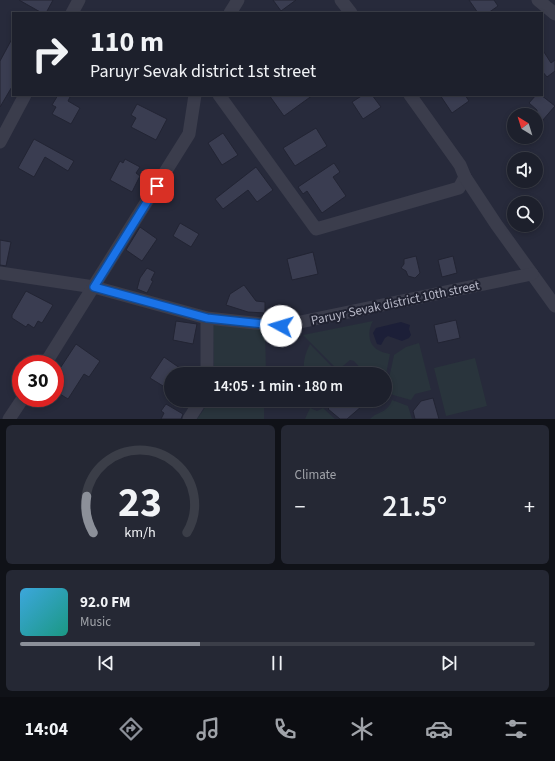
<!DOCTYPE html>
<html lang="en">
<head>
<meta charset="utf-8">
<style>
  body { margin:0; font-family:"Source Sans 3",sans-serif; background:#252834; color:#f1f3f6; height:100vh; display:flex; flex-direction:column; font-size:15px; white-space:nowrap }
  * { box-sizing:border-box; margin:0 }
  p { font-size:13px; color:#a0a3a9 }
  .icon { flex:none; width:22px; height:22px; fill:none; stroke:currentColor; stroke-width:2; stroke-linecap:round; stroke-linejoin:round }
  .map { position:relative; height:419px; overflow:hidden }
  .side { display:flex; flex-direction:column; gap:6px; padding:6px; background:#101218; flex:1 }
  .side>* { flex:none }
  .hud { position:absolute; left:12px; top:12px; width:531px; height:84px; border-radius:0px; box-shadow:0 2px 6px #0003,0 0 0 1px #3b3e48; background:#1d202c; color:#f1f3f6; overflow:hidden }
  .needle { width:26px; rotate:322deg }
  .controls { position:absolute; left:507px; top:108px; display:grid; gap:8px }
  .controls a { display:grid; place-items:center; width:36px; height:36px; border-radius:50%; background:#1d202c; box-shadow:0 2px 6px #0003,0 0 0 1px #3b3e48; font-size:20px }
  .speed { position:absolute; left:12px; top:355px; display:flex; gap:8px; font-size:20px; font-weight:700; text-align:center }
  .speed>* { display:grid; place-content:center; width:52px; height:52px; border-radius:50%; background:#1d202c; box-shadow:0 2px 6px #0003,0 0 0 1px #3b3e48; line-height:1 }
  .speed .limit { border:6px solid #d22; background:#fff; color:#111 }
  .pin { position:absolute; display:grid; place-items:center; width:34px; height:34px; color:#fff; margin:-17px; border-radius:8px; box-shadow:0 2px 6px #0006 }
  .me { position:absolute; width:44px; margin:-22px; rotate:276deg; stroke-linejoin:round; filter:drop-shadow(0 0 3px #0008) }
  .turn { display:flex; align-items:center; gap:14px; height:84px; padding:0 12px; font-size:18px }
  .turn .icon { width:52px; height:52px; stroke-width:2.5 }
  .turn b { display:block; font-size:28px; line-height:34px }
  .big { font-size:30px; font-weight:600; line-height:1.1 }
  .side .card { flex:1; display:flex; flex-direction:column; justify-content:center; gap:6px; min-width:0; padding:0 14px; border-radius:6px; background:#252834 }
  .side .dial { align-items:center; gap:0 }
  .dial svg { height:104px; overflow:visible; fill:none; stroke:#3b3e48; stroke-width:7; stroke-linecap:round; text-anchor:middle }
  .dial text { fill:#f1f3f6; stroke:none }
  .song { display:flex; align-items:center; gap:12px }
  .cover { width:48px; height:48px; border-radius:6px; background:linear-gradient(135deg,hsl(200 70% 55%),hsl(170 70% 35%)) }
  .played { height:4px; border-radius:2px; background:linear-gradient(90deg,#8c9099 35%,#3b3e48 35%) }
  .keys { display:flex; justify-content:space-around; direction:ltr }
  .heat { display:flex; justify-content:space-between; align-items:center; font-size:22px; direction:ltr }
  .side .tiles { flex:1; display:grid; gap:6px; grid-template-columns:1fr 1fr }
  .card:last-child { grid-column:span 2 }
  .trip { position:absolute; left:164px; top:367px; width:228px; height:40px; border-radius:20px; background:#1d202c; box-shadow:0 2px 6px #0003,0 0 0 1px #3b3e48; font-weight:600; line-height:40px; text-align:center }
  .dock { display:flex; height:64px; justify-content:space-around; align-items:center; background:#0c0d12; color:#a0a3a9 }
  .dock .icon { width:28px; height:28px }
  .dock .current { color:#8c9099 }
  .dock b { font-size:18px; color:#f1f3f6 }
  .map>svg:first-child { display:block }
  .green { fill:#29343c }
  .water { fill:#1c1f38 }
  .building { fill:#3a3d51; stroke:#222433 }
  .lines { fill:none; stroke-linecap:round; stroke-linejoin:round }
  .minor { stroke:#3b3d4c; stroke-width:13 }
  .route-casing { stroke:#114b97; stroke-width:10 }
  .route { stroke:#1a73e8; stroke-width:7 }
  .labels { text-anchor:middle; stroke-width:4; stroke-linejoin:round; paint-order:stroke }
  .street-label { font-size:13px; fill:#b7b8c7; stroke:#202231 }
</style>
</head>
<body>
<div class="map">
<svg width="555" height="419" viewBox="0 0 555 419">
  <rect width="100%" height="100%" fill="#272a3b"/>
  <g class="green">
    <path d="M373 321C368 329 367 344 378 350 381 352 386 353 390 354L385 379V374H366L354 361 350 360 338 370 303 335Z"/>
    <path d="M213 325 265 327 266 374H214Z"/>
    <path d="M419 343 431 390 415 394 411 400 393 395 387 388 394 355 406 347Z"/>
    <path d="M310 344 337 372 335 374H305C302 363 305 354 310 344Z"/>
    <path d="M475 358 487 406 446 416 434 368Z"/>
    <path d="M392 400 408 406 412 419H370C379 410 387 414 392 400Z"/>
    <path d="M209 402 264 407V419H197Z"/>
    <path d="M310 408 317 411 323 408 335 419H305Z"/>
  </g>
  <path class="water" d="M401 322 410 325 409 329 411 335 409 338 402 341 388 336 385 338 381 345 377 344 373 333 376 328Z"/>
  <g class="building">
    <path d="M19 0H53L46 13H42Z"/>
    <path d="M273 0H296L281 11Z"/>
    <path d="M469 0H494L498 6 488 13H478Z"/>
    <path d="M13 37V85L0 107V61Z"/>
    <path d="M542 49 551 63 555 60V71L547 77 542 71Z"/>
    <path d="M58 95H71L68 101 80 108 71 124 52 114 56 107 52 105Z"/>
    <path d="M269 95H313L284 116Z"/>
    <path d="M363 95H372L381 107 363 119 352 102Z"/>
    <path d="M440 95H465L469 101 452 113Z"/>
    <path d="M536 95H541L555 106 536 128 537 110 529 103Z"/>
    <path d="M137 104 167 119 156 140 131 127 136 118 131 115Z"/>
    <path d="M316 128 327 146 295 166 283 148Z"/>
    <path d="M223 133 238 155 222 165 208 143Z"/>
    <path d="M34 139 74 161 68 171 45 157 34 177 18 168Z"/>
    <path d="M125 159 140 167 136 173 140 176 132 192 110 180 120 161 123 163Z"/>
    <path d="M334 163 340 172 333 177 346 196 322 213 307 191 303 194 298 187Z"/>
    <path d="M256 167 273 190 257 202 248 190 223 209 215 199Z"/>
    <path d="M180 223 199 234 191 247 173 236Z"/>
    <path d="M140 227 157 239 142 261 126 250Z"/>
    <path d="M0 240 11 242 6 266 0 265Z"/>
    <path d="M313 252 318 274 292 280 287 259Z"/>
    <path d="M416 256 420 273 415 278 408 276 406 271 401 268 404 264V259Z"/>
    <path d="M453 256 457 273 442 277 438 260Z"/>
    <path d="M147 268 155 272 151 280 153 281 147 293 137 289 140 278Z"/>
    <path d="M244 285 256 301 265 302V313L248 312 226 305 230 294Z"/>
    <path d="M26 291 53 305 42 323 38 321 34 328 28 324 26 327 12 318V315Z"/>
    <path d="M456 320 460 338 438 343 434 325Z"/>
    <path d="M176 321 197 324 193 344 173 340Z"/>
    <path d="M76 344 100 361 89 377 84 374 68 399 55 391V376Z"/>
    <path d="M164 357 174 364 189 374H171L163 386 150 378Z"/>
    <path d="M433 398 439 419H415L413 411 421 401Z"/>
    <path d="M325 400H369L347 419H340L328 409 332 405Z"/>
    <path d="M166 404 183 414 181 419H161L164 413 161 411Z"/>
  </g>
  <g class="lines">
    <g class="minor">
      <path d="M341 0 351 13"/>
      <path d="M538 0 555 14"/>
      <path d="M72 13 79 0"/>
      <path d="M230 13 238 0"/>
      <path d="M219 95 316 229 459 188 465 177"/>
      <path d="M410 95 460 165 465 177 496 224 555 306"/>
      <path d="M0 142 25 95"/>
      <path d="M0 273 94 287 207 318 281 326 532 274"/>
      <path d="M45 364 189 134 195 95"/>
      <path d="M207 374V318"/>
      <path d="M9 419 23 398"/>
      <path d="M189 419 201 400"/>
    </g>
  </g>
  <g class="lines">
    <g class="route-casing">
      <path id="route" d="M157 186 94 287 207 318 281 326"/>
    </g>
    <use href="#route" class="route"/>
  </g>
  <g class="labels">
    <g class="street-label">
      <text transform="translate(395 302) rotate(-12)" y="5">Paruyr Sevak district 10th street</text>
    </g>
  </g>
</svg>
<div class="controls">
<a><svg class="needle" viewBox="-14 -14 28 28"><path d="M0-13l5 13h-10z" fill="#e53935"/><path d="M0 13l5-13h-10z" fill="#a0a3a9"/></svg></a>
<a><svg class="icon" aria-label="sound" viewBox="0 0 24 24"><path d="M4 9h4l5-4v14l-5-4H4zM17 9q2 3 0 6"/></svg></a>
<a><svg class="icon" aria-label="search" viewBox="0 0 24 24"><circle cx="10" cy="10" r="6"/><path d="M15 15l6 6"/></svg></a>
</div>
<div class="speed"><div class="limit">30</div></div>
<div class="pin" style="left:157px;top:186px;background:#d93025"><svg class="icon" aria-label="arrive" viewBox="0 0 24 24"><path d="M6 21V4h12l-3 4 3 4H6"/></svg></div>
<svg class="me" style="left:281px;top:326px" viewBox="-20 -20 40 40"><circle r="19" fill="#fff"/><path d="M0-13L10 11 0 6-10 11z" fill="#1a73e8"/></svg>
<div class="trip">14:05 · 1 min · 180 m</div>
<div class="hud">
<div class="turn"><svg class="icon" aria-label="right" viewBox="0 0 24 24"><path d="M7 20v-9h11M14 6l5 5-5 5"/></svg><div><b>110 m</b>Paruyr Sevak district 1st street</div></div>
</div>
</div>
<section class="side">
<div class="tiles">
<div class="card dial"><svg viewBox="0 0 100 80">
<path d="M14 69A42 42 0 1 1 86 69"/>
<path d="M14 69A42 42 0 0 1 9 41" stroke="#8c9099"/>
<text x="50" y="56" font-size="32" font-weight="700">23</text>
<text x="50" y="72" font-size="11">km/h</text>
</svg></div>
<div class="card"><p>Climate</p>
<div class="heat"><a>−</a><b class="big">21.5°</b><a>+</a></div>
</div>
<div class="card">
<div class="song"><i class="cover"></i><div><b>92.0 FM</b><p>Music</p></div></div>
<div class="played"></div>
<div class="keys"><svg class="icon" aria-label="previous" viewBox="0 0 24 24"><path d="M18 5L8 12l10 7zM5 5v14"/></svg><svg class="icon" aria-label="pause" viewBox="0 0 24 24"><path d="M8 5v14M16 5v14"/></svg><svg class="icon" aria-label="next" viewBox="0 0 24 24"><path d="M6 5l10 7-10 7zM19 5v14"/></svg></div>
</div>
</div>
</section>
<nav class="dock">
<b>14:04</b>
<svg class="icon current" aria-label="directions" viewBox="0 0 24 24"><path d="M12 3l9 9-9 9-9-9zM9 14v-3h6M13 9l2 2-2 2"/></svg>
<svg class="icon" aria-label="music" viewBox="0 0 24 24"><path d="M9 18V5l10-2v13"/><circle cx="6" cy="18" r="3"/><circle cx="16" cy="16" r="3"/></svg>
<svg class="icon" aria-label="phone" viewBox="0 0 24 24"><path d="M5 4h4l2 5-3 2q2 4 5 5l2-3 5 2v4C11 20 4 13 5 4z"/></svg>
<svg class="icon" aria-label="climate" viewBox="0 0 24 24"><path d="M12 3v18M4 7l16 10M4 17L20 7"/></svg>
<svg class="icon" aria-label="car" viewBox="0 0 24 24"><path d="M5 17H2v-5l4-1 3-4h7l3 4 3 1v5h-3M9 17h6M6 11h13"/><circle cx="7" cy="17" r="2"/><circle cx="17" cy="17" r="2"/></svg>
<svg class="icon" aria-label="filters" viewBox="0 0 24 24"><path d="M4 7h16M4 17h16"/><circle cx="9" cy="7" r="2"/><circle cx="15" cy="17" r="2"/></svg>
</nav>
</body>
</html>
